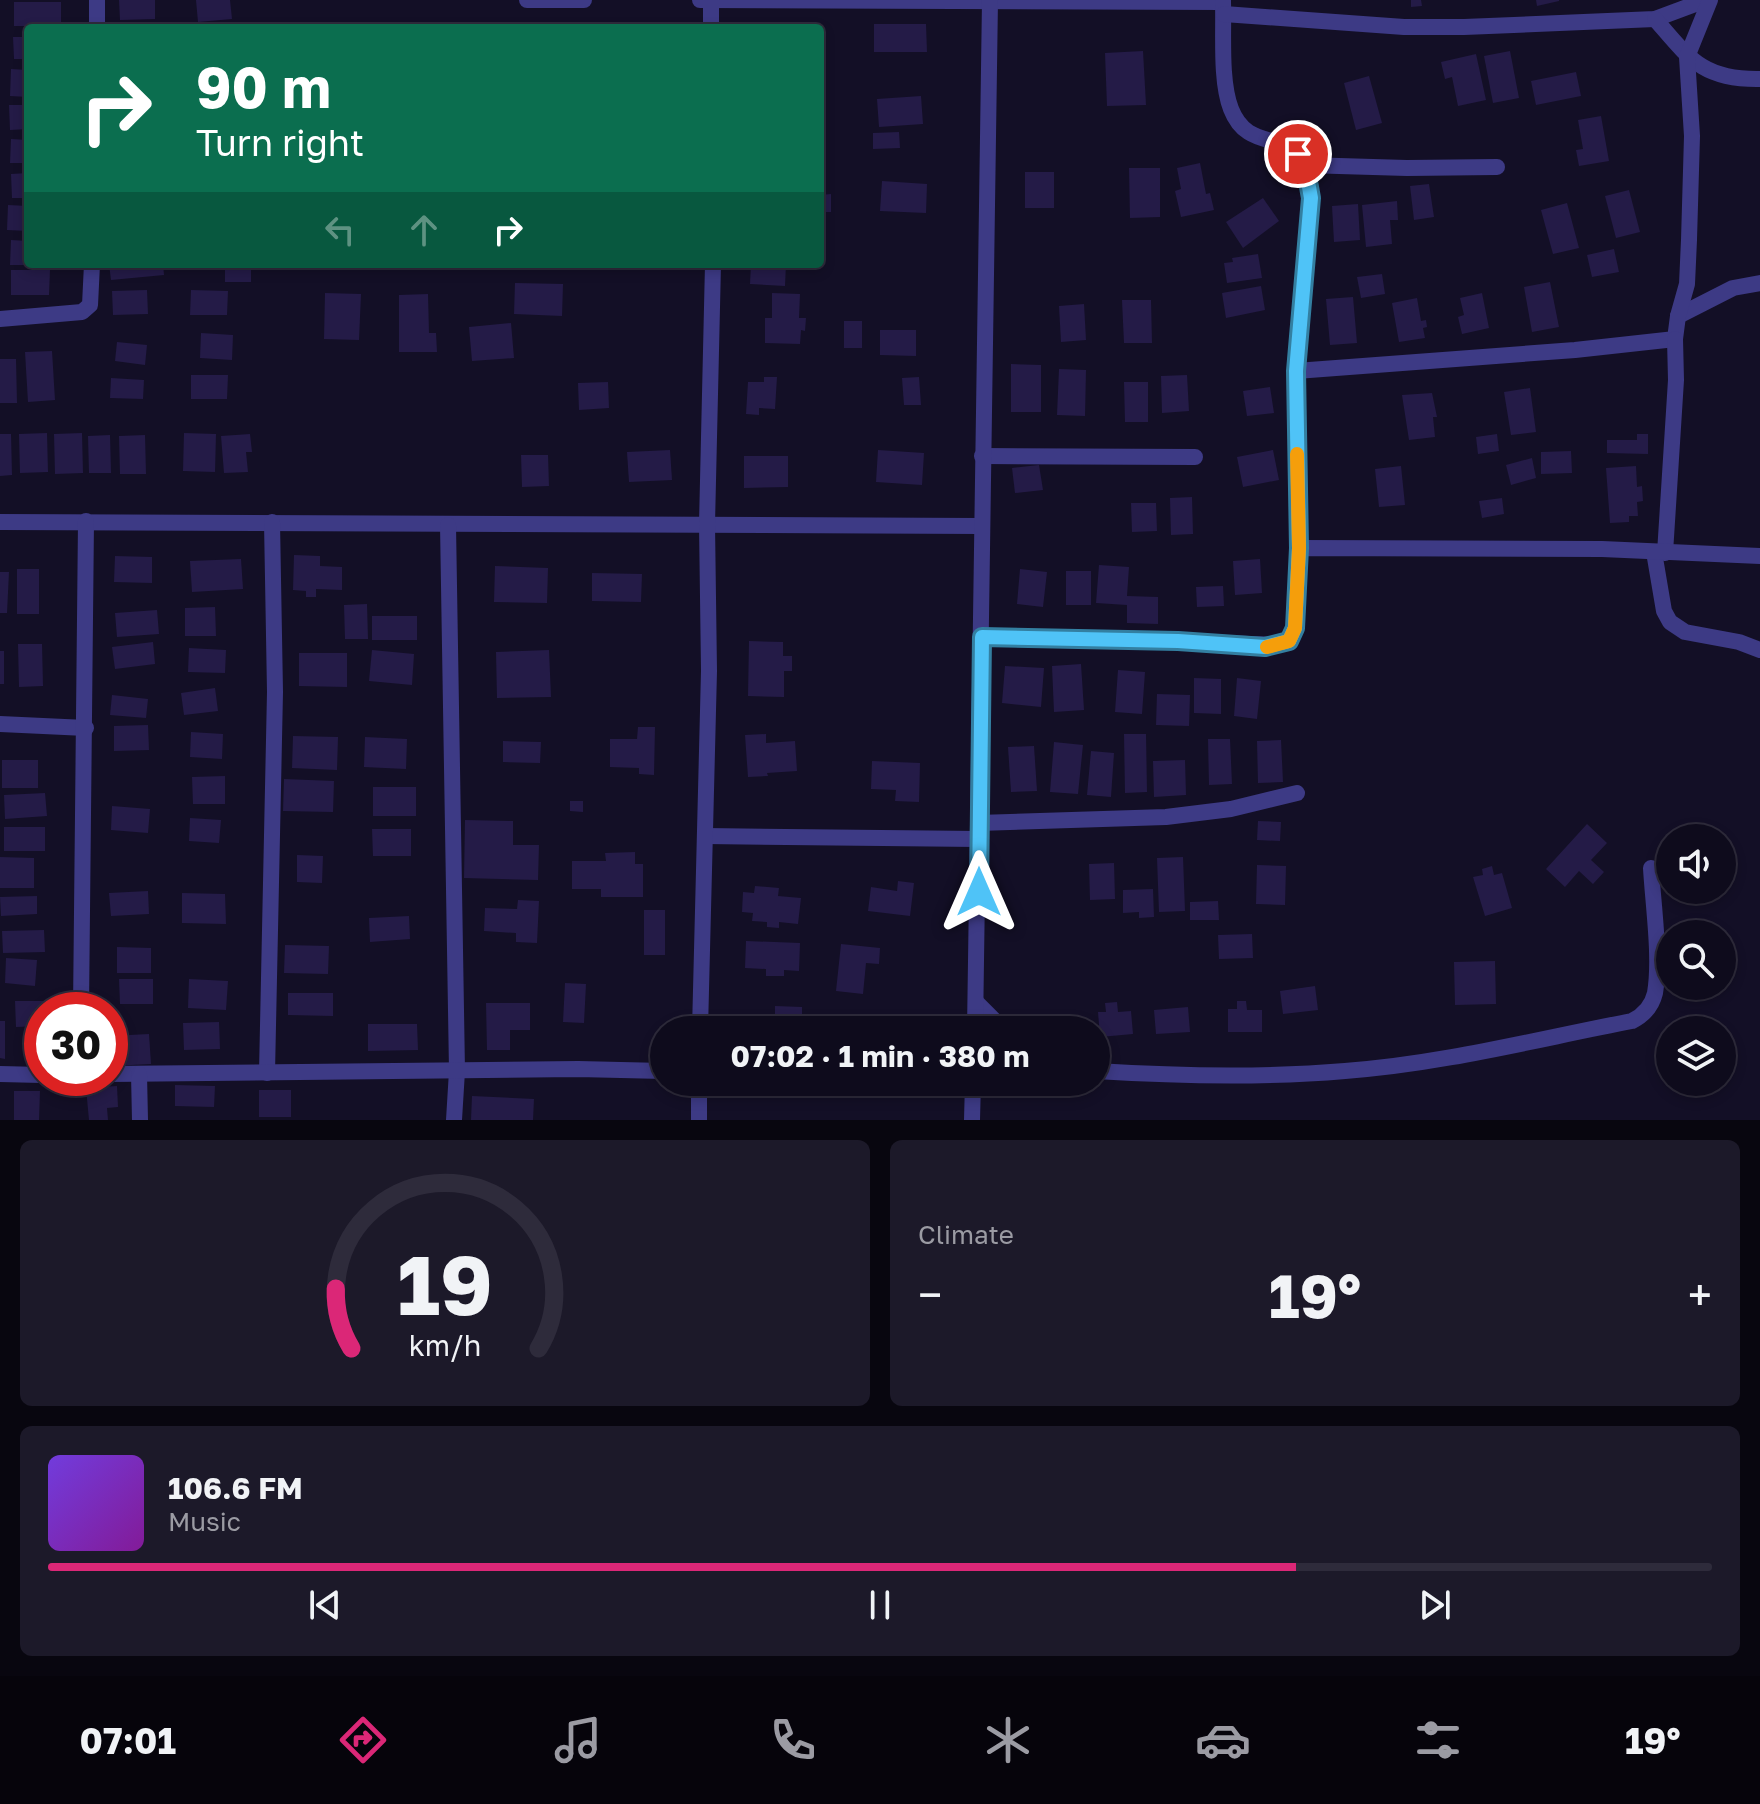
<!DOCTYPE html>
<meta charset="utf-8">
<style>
:root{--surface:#0e0b1c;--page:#1c1929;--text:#f1f3f6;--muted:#9b9ba3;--line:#2e2b3b;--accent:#db2777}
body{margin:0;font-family:"Golos Text",sans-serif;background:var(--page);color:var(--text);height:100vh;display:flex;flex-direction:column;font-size:30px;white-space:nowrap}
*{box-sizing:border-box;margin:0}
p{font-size:26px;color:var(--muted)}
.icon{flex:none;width:44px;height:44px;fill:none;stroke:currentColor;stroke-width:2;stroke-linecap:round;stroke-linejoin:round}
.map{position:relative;height:1120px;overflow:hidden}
.panel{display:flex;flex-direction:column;gap:20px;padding:20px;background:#08060f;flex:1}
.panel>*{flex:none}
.guide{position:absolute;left:24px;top:24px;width:800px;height:244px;border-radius:8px;box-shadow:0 4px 12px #0003,0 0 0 2px var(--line);background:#0b6e4f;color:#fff;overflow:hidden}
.buttons{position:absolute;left:1656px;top:824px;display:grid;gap:16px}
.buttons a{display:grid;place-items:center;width:80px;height:80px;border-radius:50%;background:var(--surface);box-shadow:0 4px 12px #0003,0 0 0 2px var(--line);font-size:40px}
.speed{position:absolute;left:24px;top:992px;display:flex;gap:16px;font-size:40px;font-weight:700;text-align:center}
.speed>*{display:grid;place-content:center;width:104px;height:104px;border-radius:50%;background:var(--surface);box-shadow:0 4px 12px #0003,0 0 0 2px var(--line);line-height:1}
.speed .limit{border:12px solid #d22;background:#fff;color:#111}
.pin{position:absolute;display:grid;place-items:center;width:68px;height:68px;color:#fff;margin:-34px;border:4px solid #fff;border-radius:50%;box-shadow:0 2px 8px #0007}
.me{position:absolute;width:88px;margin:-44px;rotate:0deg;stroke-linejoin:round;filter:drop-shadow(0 0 6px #0008)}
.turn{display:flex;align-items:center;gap:28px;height:168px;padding:0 40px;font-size:36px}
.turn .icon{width:104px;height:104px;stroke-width:2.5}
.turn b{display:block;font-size:56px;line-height:68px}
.lanes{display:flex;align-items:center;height:76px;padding:0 40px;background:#0003;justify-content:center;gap:40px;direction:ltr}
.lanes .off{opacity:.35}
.big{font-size:60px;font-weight:700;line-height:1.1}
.panel .card{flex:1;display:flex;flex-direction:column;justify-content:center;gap:12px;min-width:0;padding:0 28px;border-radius:12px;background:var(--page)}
.panel .dial{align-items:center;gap:0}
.dial svg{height:208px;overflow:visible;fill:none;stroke:var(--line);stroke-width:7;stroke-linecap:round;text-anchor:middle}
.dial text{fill:var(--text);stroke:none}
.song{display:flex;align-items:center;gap:24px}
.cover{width:96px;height:96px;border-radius:12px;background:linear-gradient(135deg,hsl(260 70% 55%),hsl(290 70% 35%))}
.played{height:8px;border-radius:4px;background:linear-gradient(90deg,var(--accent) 75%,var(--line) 75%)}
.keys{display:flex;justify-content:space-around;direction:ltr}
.heat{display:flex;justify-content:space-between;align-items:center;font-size:44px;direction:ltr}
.panel .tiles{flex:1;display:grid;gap:20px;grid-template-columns:1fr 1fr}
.card:last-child{grid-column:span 2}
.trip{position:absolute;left:650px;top:1016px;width:460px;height:80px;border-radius:40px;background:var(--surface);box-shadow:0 4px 12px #0003,0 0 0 2px var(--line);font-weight:700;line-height:80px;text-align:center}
.tabs{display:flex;height:128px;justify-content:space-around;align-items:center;background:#06040b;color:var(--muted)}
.tabs .icon{width:56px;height:56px}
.tabs .active{color:var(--accent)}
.tabs b{font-size:36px;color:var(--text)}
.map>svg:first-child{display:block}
.building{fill:#241b47}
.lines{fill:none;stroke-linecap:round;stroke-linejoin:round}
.minor{stroke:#3d3a85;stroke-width:16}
.route-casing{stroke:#337fa1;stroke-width:20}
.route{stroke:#4fc3f7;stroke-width:14}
.slow{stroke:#f59e0b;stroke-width:14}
</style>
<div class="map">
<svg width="1760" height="1120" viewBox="0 0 1760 1120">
<rect width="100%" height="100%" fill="#130f26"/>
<g class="building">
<path d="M119 0H155V19L120 20Z"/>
<path d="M196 0H230L232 19 198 22Z"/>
<path d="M1411 0H1421L1422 6 1411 7Z"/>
<path d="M1536 0H1559V1L1537 6Z"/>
<rect x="14" y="2" width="47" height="24"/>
<rect x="748" y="24" width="51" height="4"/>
<path d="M874 24H926L927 52H874Z"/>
<path d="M13 37H28V59H14Z"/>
<path d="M1143 51 1146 105 1107 106 1105 53Z"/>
<path d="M1510 51 1519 98 1493 103 1484 56Z"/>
<path d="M1476 54 1486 100 1458 106 1452 77 1445 79 1441 62Z"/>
<path d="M11 69 28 70V97L10 96Z"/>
<path d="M1576 72 1581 96 1536 105 1531 81Z"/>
<path d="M1369 76 1382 123 1356 130 1344 83Z"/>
<path d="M921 96 923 124 879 127 877 99Z"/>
<path d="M9 105H28V129L10 130Z"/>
<path d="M1601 116 1609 161 1579 166 1576 150 1583 149 1578 120Z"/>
<path d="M899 132 900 148 873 149V133Z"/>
<path d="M11 139 28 140V163H10Z"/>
<path d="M1200 163 1206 194 1210 193 1214 210 1181 217 1175 191 1181 189 1177 168Z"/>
<path d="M1129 168H1160V217L1130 218Z"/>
<rect x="1025" y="172" width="29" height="36"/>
<path d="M28 173V198H12L11 174Z"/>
<path d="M882 181 927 184 926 213 880 211Z"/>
<path d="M1429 184 1434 217 1414 220 1410 186Z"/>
<path d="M1629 190 1640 232 1616 238 1605 196Z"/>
<path d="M831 194V212H820V195Z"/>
<path d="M1263 198 1279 221 1243 248 1226 222Z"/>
<path d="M1397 201 1398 220H1390L1392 244 1366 247 1362 205Z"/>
<path d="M1567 203 1579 248 1553 254 1541 210Z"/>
<path d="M1358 204 1360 240 1334 242 1332 206Z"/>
<path d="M8 205 28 206V231L7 230Z"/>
<path d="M11 240 28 241V265H10Z"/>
<path d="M1614 249 1619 272 1592 277 1587 255Z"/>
<path d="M1258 254 1262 278 1227 283 1224 263 1233 262 1232 258Z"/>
<path d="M109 264H163L164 275 111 280Z"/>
<rect x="225" y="264" width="26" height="18"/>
<path d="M751 264H786L785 286 750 284Z"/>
<path d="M11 270H50L49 295H11Z"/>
<path d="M1382 274 1385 294 1361 298 1357 277Z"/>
<path d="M1550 282 1559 327 1532 332 1524 287Z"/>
<path d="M515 283 563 284 562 316 514 314Z"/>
<path d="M1261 286 1265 310 1226 318 1222 293Z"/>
<path d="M147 290 148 314 113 315 112 291Z"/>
<path d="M191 290 228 291 227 315H190Z"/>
<path d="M325 293 361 294 359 340 324 339Z"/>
<path d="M772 293 800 294 799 318H806L805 331 801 330 800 344 765 343V318H772Z"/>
<path d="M1482 293 1489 328 1462 334 1458 317 1464 315 1460 298Z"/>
<path d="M428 294 429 333H436L437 352H399V295Z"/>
<path d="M1353 297 1357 343 1330 345 1326 299Z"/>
<path d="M1417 298 1421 321 1426 320 1427 327 1423 328 1425 338 1399 342 1392 303Z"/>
<path d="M1122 300H1151L1152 343H1124Z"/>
<path d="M1084 304 1086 340 1061 342 1059 306Z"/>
<rect x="844" y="321" width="18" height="27"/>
<path d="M511 323 514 358 472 361 469 327Z"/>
<path d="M880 330H916V356L880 355Z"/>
<path d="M201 333 233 335 232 360 200 358Z"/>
<path d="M117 342 147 345 145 365 115 361Z"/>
<path d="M52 351 55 400 28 402 25 352Z"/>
<path d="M0 359H16L17 403H0Z"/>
<path d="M1011 364 1041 365V412H1011Z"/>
<path d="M1059 369 1086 370 1085 416 1057 415Z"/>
<path d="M191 375H228L227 399H191Z"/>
<path d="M1187 375 1189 411 1162 413 1161 376Z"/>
<path d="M764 377H777L775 409 759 408V415L746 414 748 382H764Z"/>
<path d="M919 377 921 405H904L902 378Z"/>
<path d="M111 378 144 380 143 399 110 398Z"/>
<path d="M608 382 609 408 579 410 578 383Z"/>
<path d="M1124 382H1148V422H1125Z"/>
<path d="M1270 387 1274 413 1247 416 1243 391Z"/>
<path d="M1530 388 1536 432 1511 435 1504 392Z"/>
<path d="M1432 393 1437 417H1433L1435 437 1409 440 1402 395Z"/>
<path d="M47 433 48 472 20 473 19 434Z"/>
<path d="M82 433 83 473 55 474 54 434Z"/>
<path d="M184 433 216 434 215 472 183 471Z"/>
<path d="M0 434H11L12 475 0 476Z"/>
<path d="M250 434 252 452H246L248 472 224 473 221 436Z"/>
<path d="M1497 434 1499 451 1478 454 1476 437Z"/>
<path d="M1637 434H1648V454L1607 453V440H1637Z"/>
<path d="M110 435 111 473H89L88 436Z"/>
<path d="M145 435 146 474H120L119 436Z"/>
<path d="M670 450 672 480 629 482 627 452Z"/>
<path d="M878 450 924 453 922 485 876 482Z"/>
<path d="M1273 450 1279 480 1243 487 1237 457Z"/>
<path d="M1571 451 1572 473 1541 474V452Z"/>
<path d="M521 455H548L549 486 522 487Z"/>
<path d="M744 456H788V487L744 488Z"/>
<path d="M1532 458 1536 478 1511 485 1506 465Z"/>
<path d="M1039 465 1043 490 1015 493 1012 468Z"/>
<path d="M1401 466 1405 505 1379 507 1375 469Z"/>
<path d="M1636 466 1637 487 1642 486 1643 501 1637 502 1638 516H1629V522L1610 523 1606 468Z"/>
<path d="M1192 497 1193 534 1171 535 1170 498Z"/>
<path d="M1502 498 1504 514 1482 518 1479 501Z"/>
<path d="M1131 503H1156L1157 531 1132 532Z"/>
<path d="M294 555 320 556V566L342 567V590L316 589V597H306V591L293 590Z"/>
<path d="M115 556 152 557V583L114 582Z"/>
<path d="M241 559 243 589 192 592 190 561Z"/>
<path d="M1260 559 1262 593 1235 595 1233 561Z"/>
<path d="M1099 565 1129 567 1127 596 1158 597V624L1127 623V605L1096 603Z"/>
<path d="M495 566 548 568 547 603 494 602Z"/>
<rect x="17" y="569" width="22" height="45"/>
<path d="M1020 569 1047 572 1043 607 1017 604Z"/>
<rect x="1066" y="571" width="25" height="34"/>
<path d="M0 572H9L7 613H0Z"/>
<path d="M592 573 642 574 641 602 592 601Z"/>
<path d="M1223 586 1224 606 1197 607 1196 587Z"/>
<path d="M367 604 368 639H345L344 605Z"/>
<path d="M215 607 216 636H185V608Z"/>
<path d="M157 610 159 634 117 637 115 613Z"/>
<rect x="372" y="616" width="45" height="24"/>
<path d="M749 641 783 642V656H792V671H784V697L748 696Z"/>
<path d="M153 642 155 664 115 669 112 647Z"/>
<path d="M18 644H42L43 686 19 687Z"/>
<path d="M189 648 226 650 225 673 188 672Z"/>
<path d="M372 650 414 654 412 685 369 681Z"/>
<path d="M549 650 551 697 497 698 496 652Z"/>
<rect x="0" y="651" width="4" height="33"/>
<path d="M299 653H347V687L299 686Z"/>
<path d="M1081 664 1084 710 1054 712 1052 666Z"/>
<path d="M1005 666 1044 668 1041 707 1002 703Z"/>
<path d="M1118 670 1145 672 1142 714 1115 712Z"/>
<path d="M1194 678 1221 679V714L1194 713Z"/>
<path d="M1237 678 1261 681 1257 719 1234 716Z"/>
<path d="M215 688 218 711 184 715 181 693Z"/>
<path d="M1157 694 1190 695 1189 726 1156 725Z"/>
<path d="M112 695 148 699 146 718 110 715Z"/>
<path d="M148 725 149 750 114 751V726Z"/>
<path d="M638 727H655L654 775 639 774V768L610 767V739H637Z"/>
<path d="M191 732 223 734 222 759 190 757Z"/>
<path d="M766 734V743L795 741 797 771 767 773 768 776 748 777 745 735Z"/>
<path d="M1124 734H1146L1147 792 1125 793Z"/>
<path d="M293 736 338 737 337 770 292 768Z"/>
<path d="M365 737 407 739 406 769 364 767Z"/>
<path d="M1208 739H1230L1232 784 1209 785Z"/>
<path d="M1281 740 1283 782 1258 783 1257 741Z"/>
<path d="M503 741 541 742 540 763 503 762Z"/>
<path d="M1054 742 1083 745 1078 794 1050 792Z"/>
<path d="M1034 746 1037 791 1011 792 1008 747Z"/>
<path d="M1091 751 1114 753 1111 797 1087 795Z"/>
<rect x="2" y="760" width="36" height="28"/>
<path d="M1185 760 1186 795 1154 797 1153 761Z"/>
<path d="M872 761 920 763 919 802 895 801 896 790 871 789Z"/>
<path d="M225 776V804H193L192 777Z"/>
<path d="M284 779 334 781 333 812 283 811Z"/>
<rect x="373" y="787" width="43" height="29"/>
<path d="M45 793 47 816 5 819 4 795Z"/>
<path d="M570 801H583V812L570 811Z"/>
<path d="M112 806 150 809 148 833 111 830Z"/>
<path d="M190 818 221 820 219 843 189 841Z"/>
<path d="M465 820 513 821V845H539L538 880 464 878Z"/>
<path d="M1258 821 1281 822 1280 841 1257 840Z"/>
<path d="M1587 824 1607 843 1591 860 1604 872 1593 884 1579 871 1565 887 1546 869Z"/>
<rect x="4" y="827" width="41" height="24"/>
<path d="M372 829H411V856H373Z"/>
<path d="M635 852V864H643V897H601V889H572V861H606L605 853Z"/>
<path d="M297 855 323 856 322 883 297 882Z"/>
<path d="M0 857 34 858V888H0Z"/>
<path d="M1183 857 1185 911 1159 912 1157 858Z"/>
<path d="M1114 863 1115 899 1090 900 1089 864Z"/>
<path d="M1257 865 1286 866 1285 905 1256 904Z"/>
<path d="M1492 866 1494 875 1502 873 1512 908 1485 916 1473 877 1483 875 1482 869Z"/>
<path d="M898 881 914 883 910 916 868 911 871 887 897 891Z"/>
<path d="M755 886 779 888 778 896 801 898 798 924 779 922V928L767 927V922L752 921 753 913 742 912 743 892 754 893Z"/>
<path d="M1153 889 1154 917 1139 918V912L1123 913V890Z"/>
<path d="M148 891 149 914 111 916 109 893Z"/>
<path d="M182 893 225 894 226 924 182 923Z"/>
<path d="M37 896V914L1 916 0 897Z"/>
<path d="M518 900 539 901 537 943 516 942V933L484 931 485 908 517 909Z"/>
<path d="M1218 901 1219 920H1190V902Z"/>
<rect x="644" y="910" width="21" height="45"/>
<path d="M409 916 410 939 370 942 369 918Z"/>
<path d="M44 930 45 952 3 953 2 931Z"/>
<path d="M1252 934 1253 958 1219 959 1218 935Z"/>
<path d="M746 941 800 943 799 971 784 970V976H766V969L745 968Z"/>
<path d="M841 944 880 948 879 964 866 963 863 994 836 991Z"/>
<path d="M285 945 329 946 328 974 284 973Z"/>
<path d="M117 947 151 948V973H117Z"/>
<path d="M6 958 37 960 35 986 5 983Z"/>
<path d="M1495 961 1496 1004 1455 1005 1454 962Z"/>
<path d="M119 979H153V1004H120Z"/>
<path d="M189 979 228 981 226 1010 188 1008Z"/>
<path d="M565 983 586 984 584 1023 563 1022Z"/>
<path d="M1315 986 1318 1010 1283 1014 1280 991Z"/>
<path d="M288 993H333V1016L288 1015Z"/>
<path d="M15 1001H45L42 1026 16 1027Z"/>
<path d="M1237 1001H1246L1247 1010H1262V1032H1228V1009H1237Z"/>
<path d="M1117 1002 1118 1012 1131 1011 1133 1034 1100 1037 1098 1012H1106L1105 1003Z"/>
<path d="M486 1003H530V1030H510V1050H487Z"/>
<path d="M775 1006 802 1007V1030H775Z"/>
<path d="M1188 1007 1190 1032 1156 1034 1154 1010Z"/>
<path d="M0 1021H5V1059L0 1058Z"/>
<path d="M219 1022 220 1049 184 1050 183 1023Z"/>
<path d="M888 1023 914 1024V1030H888Z"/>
<path d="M368 1024H417L418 1050 368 1051Z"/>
<path d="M149 1034 151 1064 112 1066 110 1036Z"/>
<path d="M175 1085 215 1086 214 1107 175 1106Z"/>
<path d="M117 1086 118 1107 107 1108 108 1120H89L86 1088Z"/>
<rect x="259" y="1090" width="32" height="27"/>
<path d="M14 1091H40L39 1120H14Z"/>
<path d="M472 1096 534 1099 533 1120H471Z"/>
</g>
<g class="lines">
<g class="minor">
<path d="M527 0H584"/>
<path d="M700 0 1223 2V0"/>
<path d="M711 0V28"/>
<path d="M1223 2C1224 33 1220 81 1231 109 1252 163 1306 115 1311 198L1296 371 1299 548"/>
<path d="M1224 14 1404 27H1464L1655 19 1706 0"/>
<path d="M1655 19C1689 58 1702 80 1760 79"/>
<path d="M97 28V0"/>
<path d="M1305 165 1407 168 1497 167"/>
<path d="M1678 316 1733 288 1760 283"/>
<path d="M0 319 82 312 90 305 92 264"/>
<path d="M1296 371 1575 350 1675 339 1678 316 1687 284 1689 240 1692 136 1687 57 1710 0"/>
<path d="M982 456 1195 457"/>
<path d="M0 522 981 526"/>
<path d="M448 525 457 1071 454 1120"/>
<path d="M1654 552 1664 611 1670 622 1685 632 1739 642 1760 650"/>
<path d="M1665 553 1676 380 1675 339"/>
<path d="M982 637H1056L1277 645 1289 641 1295 628 1299 548 1602 549 1760 556"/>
<path d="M0 724 86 728"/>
<path d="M978 823 1166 817 1231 809 1297 793"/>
<path d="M705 836 978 839"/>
<path d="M977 1003 1004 1030"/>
<path d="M81 1010 86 521"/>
<path d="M700 1030 709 671 707 524 713 264"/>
<path d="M975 1030 990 0"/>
<path d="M1096 1071C1178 1076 1263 1078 1345 1071 1442 1064 1538 1039 1632 1021 1644 1015 1652 1006 1655 993 1661 958 1653 904 1651 868"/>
<path d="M267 1073 275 692 272 522"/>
<path d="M0 1074 42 1075"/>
<path d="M110 1074 578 1069 664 1071"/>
<path d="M139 1074 140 1120"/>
<path d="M699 1082V1120"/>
<path d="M972 1120 973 1082"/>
</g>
</g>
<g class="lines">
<g class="route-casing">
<path id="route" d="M979 892 982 637 1178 641 1265 647 1289 641 1295 628 1299 548 1296 371 1311 198 1305 165 1298 154"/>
</g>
<use href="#route" class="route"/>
<path class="slow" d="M1267 647 1289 641 1295 628 1299 548 1297 454"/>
</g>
</svg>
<div class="buttons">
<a><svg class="icon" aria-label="sound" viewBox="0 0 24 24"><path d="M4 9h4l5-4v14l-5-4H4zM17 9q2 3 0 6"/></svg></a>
<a><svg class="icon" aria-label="search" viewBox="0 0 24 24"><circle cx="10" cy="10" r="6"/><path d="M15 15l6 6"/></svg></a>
<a><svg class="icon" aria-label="layers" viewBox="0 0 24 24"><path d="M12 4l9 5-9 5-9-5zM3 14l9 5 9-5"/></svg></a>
</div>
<div class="speed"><div class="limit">30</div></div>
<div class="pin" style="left:1298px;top:154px;background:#d93025"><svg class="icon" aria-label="arrive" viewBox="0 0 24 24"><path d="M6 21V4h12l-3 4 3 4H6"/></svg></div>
<svg class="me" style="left:979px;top:892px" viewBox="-20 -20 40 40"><path d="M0-17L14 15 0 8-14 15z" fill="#4fc3f7" stroke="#fff" stroke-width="4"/></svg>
<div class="trip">07:02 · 1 min · 380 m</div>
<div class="guide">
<div class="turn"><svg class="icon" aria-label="right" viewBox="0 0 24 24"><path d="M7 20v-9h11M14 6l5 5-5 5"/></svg><div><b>90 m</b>Turn right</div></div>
<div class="lanes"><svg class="icon off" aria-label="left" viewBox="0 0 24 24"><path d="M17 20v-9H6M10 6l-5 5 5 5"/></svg><svg class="icon off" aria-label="ahead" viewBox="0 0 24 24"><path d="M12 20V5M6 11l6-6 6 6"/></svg><svg class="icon" aria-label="right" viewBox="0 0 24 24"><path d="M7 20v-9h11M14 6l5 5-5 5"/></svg></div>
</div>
</div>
<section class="panel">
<div class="tiles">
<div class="card dial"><svg viewBox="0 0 100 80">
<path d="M14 69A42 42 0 1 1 86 69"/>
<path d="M14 69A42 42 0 0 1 8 46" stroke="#db2777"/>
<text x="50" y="56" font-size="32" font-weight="700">19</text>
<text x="50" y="72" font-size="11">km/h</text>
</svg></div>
<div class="card"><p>Climate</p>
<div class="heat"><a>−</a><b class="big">19°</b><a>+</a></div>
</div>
<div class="card">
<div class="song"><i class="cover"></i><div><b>106.6 FM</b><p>Music</p></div></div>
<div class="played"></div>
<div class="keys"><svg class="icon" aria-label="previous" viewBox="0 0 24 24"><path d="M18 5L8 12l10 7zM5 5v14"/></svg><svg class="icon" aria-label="pause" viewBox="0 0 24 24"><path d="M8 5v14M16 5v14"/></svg><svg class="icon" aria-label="next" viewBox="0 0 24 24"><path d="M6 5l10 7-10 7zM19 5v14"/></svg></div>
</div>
</div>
</section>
<nav class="tabs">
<b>07:01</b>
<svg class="icon active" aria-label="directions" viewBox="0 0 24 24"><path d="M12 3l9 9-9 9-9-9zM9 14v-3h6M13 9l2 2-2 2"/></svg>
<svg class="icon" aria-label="music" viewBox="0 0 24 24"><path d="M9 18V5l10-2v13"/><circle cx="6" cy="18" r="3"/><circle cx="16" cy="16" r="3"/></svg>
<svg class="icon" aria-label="phone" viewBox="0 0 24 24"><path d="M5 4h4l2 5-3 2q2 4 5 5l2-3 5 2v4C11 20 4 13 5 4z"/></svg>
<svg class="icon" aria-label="climate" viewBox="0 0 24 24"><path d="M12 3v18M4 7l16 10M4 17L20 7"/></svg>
<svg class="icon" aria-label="car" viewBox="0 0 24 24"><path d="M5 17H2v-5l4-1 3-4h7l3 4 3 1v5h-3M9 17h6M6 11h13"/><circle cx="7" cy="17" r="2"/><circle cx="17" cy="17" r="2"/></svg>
<svg class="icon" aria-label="filters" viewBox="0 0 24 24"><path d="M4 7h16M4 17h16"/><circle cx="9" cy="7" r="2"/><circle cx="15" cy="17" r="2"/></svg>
<b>19°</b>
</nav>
